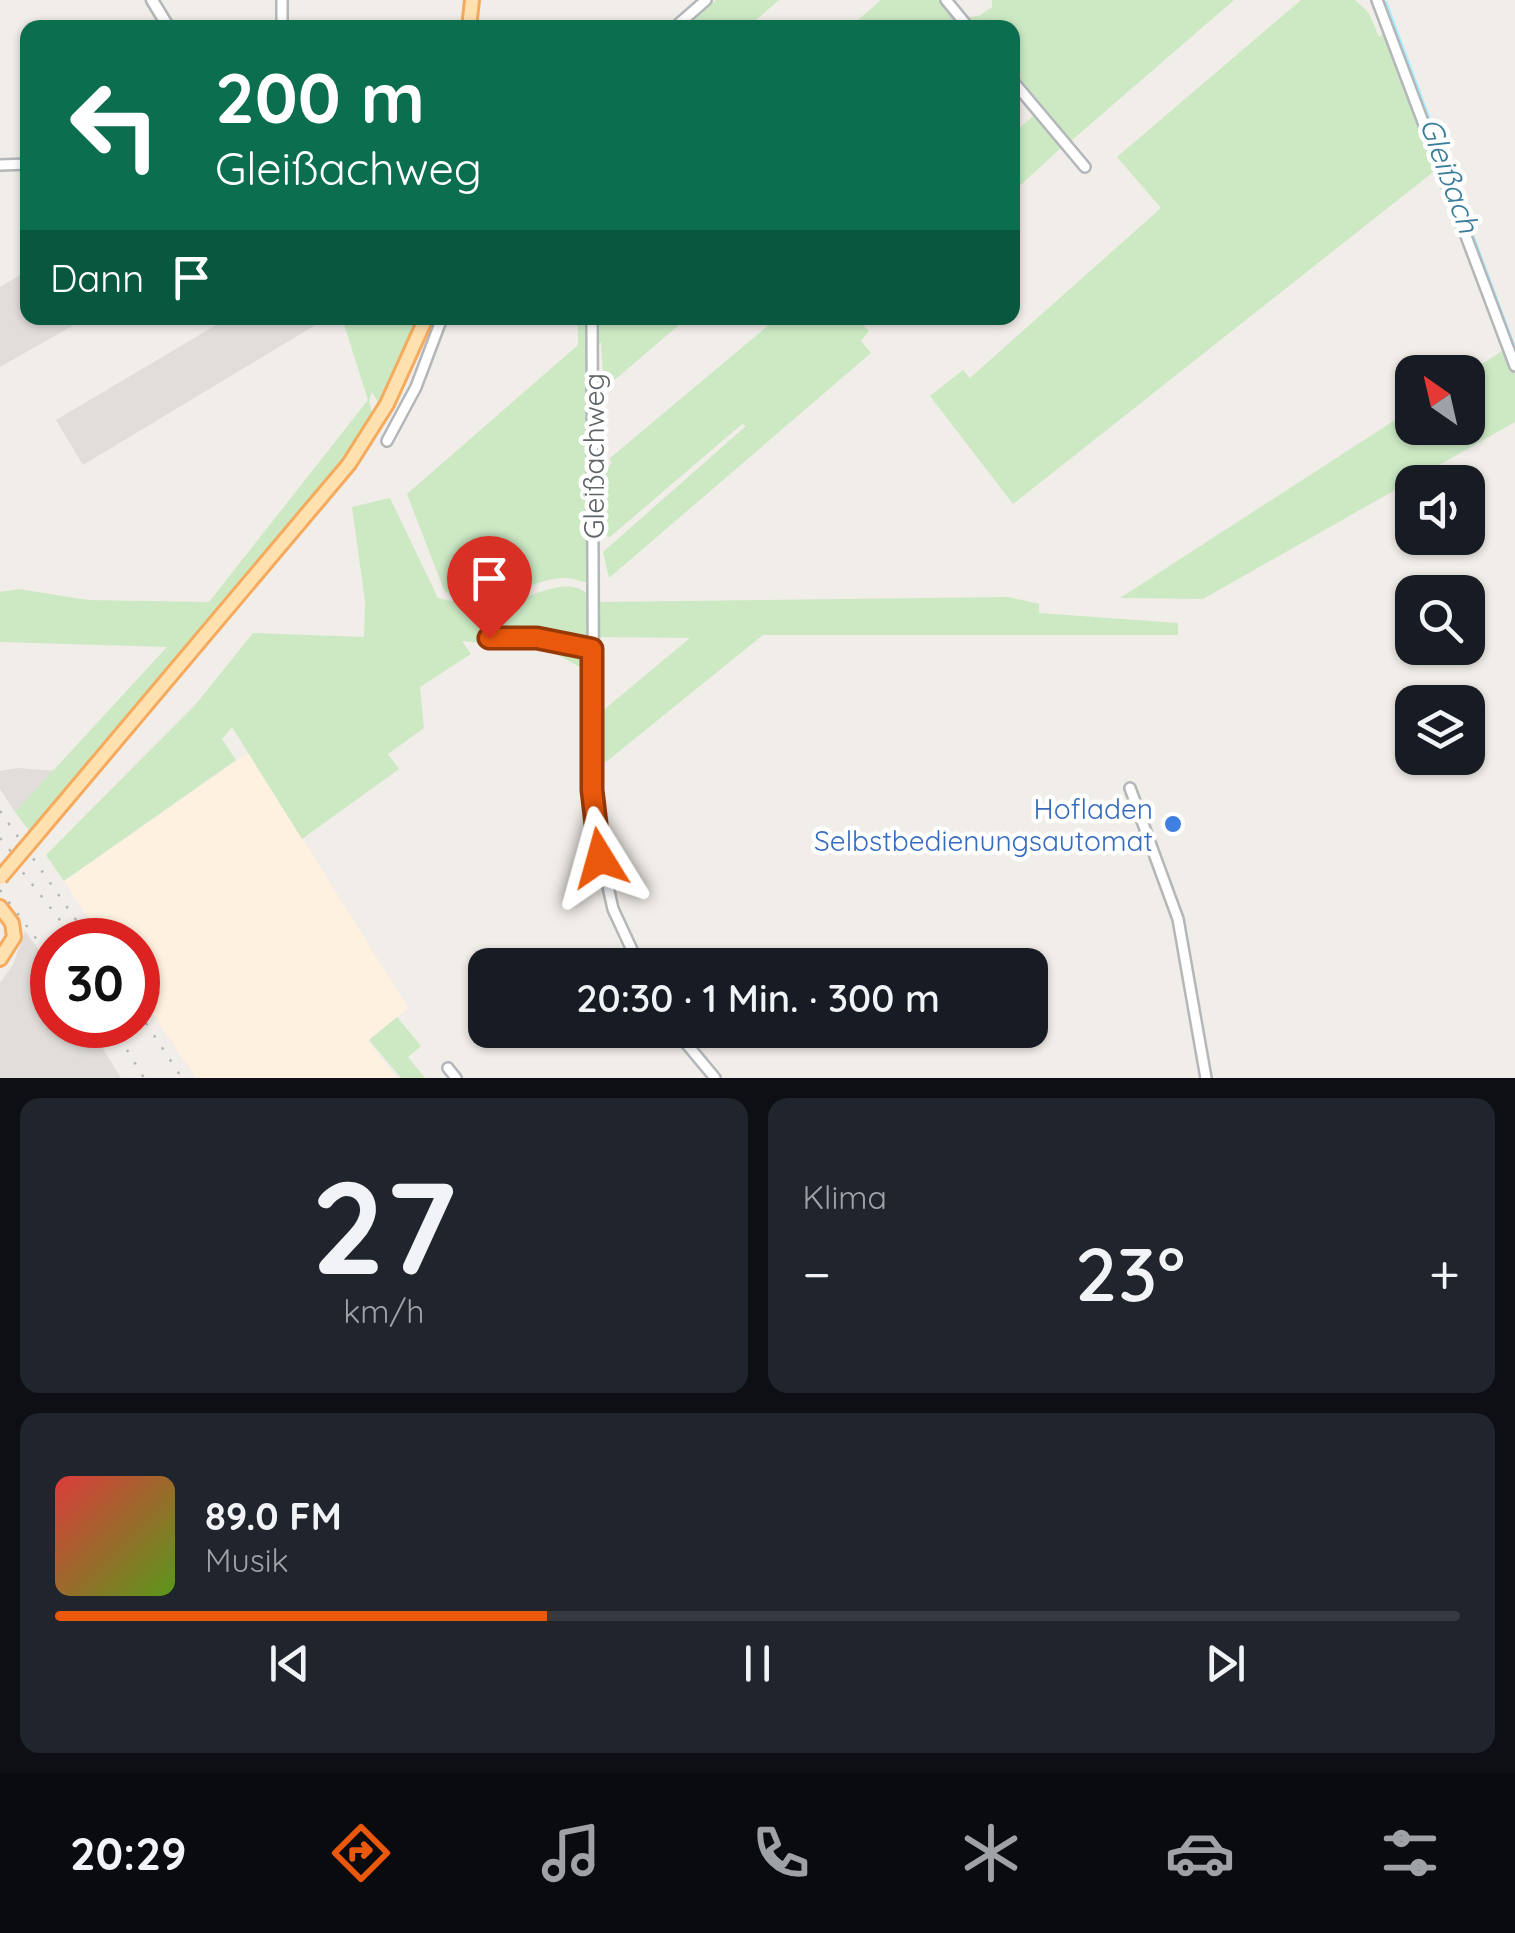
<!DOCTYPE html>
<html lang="de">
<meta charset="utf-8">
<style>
:root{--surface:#171b24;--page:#20242c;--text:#f1f3f6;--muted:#9ea1a6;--line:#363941;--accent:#ea580c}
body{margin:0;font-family:Quicksand,sans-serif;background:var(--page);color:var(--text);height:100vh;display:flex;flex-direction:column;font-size:38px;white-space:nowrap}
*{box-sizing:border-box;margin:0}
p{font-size:32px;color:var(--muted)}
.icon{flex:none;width:55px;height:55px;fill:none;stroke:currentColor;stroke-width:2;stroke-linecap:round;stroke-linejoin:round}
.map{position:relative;height:1078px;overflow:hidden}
.drawer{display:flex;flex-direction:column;gap:20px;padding:20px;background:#0d0f14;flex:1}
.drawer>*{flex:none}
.hud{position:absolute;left:20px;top:20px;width:1000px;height:305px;border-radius:20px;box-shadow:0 2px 8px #0004;background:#0b6e4f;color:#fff;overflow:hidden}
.needle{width:65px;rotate:326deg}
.buttons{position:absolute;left:1395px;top:355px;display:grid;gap:20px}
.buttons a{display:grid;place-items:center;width:90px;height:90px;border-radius:20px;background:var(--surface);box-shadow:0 2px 8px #0004;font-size:50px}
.speed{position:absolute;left:30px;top:918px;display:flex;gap:20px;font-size:50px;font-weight:700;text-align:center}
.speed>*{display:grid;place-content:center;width:130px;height:130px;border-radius:50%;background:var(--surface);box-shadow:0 2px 8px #0004;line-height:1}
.speed .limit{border:15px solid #d22;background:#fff;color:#111}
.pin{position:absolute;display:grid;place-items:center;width:85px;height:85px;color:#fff;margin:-102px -42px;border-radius:50% 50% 50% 0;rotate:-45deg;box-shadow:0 0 10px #0007}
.pin .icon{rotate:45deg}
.me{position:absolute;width:110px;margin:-55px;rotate:352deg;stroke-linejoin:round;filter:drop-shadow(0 0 8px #0008)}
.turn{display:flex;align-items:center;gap:35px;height:210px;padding:0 30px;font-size:45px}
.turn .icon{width:130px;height:130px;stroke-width:2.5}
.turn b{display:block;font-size:70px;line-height:85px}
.then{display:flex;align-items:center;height:95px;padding:0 30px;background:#0003;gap:20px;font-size:38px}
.big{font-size:75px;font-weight:600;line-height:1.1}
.drawer .widget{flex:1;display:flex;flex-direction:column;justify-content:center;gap:15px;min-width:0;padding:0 35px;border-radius:20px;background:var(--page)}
.drawer .dial{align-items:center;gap:0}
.dial b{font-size:130px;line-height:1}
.song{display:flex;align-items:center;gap:30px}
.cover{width:120px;height:120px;border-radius:15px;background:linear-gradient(135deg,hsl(0 70% 55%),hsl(90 70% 35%))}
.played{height:10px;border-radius:5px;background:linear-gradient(90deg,var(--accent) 35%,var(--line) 35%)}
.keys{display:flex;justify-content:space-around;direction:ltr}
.heat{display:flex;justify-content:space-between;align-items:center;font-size:55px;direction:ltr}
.drawer .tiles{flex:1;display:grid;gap:20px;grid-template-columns:1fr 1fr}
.widget:last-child{grid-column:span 2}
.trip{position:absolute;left:468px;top:948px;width:580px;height:100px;border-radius:20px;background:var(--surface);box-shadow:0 2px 8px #0004;font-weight:600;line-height:100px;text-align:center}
.tabs{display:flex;height:160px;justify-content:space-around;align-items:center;background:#090b0e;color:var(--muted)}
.tabs .icon{width:70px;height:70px}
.tabs .active{color:var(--accent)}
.tabs b{font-size:45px;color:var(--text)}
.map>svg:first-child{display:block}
.commercial{fill:#fff1df}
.industrial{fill:#e0ddda}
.green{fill:#cce9c4}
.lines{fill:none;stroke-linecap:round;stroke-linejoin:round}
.stream{stroke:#aaecff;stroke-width:2.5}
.minor-casing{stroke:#b3b7ba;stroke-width:14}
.tertiary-casing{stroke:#b3b7ba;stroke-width:15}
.primary-casing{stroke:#f5aa5d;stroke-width:18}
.minor{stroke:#fff;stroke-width:9}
.tertiary{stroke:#fff;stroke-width:10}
.primary{stroke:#ffe1af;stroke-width:12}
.rail{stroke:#b4b5b6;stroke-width:2.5;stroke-dasharray:2.5 12;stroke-linecap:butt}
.primary-bridge-casing{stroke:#f5aa5d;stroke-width:18;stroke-linecap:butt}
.primary-bridge{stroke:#ffe1af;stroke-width:12}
.route-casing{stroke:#983908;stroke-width:25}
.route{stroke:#ea580c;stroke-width:18}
.shop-dot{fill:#3f7fe0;stroke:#fff;stroke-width:4}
.labels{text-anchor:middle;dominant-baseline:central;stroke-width:9;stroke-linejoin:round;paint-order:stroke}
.street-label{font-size:28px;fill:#5f6568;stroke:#fff}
.shop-label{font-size:28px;fill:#366cbe;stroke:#fff;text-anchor:end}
.water-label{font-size:30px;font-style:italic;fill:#3a7d9a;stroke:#fff}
</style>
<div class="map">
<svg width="1515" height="1078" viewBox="0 0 1515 1078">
<rect width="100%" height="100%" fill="#f1ede8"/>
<path class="commercial" d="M249 752 408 1008 368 1041 397 1078H196L138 991V940H103L64 881Z"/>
<g class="industrial">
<path d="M27 271 28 318H86L0 367V287Z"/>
<path d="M228 318H327L83 465 56 420Z"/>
<path d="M17 768 57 771 15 812 0 789V771Z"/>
<path d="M25 931 52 968V1025H88L121 1078H0V983L13 965Z"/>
</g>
<g class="green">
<path d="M716 0H779L748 27H683Z"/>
<path d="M881 0H942L965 28H849Z"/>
<path d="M992 0H1234L1071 141 1013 75 1012 28 971 27 963 18 979 16 992 7Z"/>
<path d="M1301 0H1355L1369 13 1379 37 1386 32 1437 169 1013 504 930 396 963 370 970 378 1161 208 1117 157Z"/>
<path d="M1037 113 1063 146 1013 192V133Z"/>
<path d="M342 318H421L379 404 372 392 369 400 372 413 345 461 30 832 15 812 167 647 0 642V592L19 589 88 600 209 602 368 400Z"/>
<path d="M578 318H588L589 582C581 583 575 578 567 578 528 576 485 620 444 590L407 494 578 345Z"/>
<path d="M594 318H687L604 389 601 342 594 347Z"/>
<path d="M777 318H856L869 331 861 341 871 353 609 578 603 552 746 426 742 424 610 537 603 535 604 470 612 463 609 459Z"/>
<path d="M1505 349 1515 375V422L1203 599 1120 598 1412 409V428H1468V373Z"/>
<path d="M390 498 438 598C459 603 481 607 502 604 529 600 562 575 587 593L589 638 579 642 578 648 589 651V672L547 649 462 641 471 654 420 687 424 728 388 754 399 769 302 839 232 727 222 739 236 760 64 881 46 855 196 704 253 633 364 637 365 601 352 507Z"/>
<path d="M1008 597 1039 604V613L1178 623V635H763L596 770 594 718 690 638 598 637 599 602Z"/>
<path d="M397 1017 421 1046 408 1057 425 1078H401L369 1040Z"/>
</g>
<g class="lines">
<path class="stream" d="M1386 2 1515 348"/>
<g class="minor-casing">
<g id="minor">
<path d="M282 0V28"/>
<path d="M946 0 969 28"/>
<path d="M1377 0 1515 366"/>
<path d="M674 28 706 0"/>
<path d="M1012 80 1085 167"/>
<path d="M0 165 28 164"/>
<path d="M592 318 594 824 613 909 639 965"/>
<path d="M387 441 416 387 442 318"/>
<path d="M483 639H537L592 649"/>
<path d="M1130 788 1178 919 1206 1078"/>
<path d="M675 1030 715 1078"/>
<path d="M448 1068 456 1078"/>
</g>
</g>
<g class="tertiary-casing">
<path id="tertiary" d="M152 0 169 28"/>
</g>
<g class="primary-casing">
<g id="primary">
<path d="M469 28 472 0"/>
<path d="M39 832 349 464 387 404 426 318"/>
<path d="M0 907 12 923 14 937 0 959"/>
</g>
</g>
<use href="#minor" class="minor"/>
<use href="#tertiary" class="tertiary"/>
<use href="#primary" class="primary"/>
<g class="rail">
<path d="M0 811 90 940"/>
<path d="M0 838 25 869"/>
<path d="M14 861 63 924"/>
<path d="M0 890 52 960"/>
<path d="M138 1011 182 1078"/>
<path d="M112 1025 144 1078"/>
</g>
<g class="primary-bridge-casing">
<path id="primary-bridge" d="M0 878 39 832"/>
</g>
<use href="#primary-bridge" class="primary-bridge"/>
</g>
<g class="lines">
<g class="route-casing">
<path id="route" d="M489 638H537L592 649V790L600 858"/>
</g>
<use href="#route" class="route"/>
</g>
<circle class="shop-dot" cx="1173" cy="824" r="10"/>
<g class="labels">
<g class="street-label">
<text transform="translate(593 456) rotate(-90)">Gleißachweg</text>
</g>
<g class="shop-label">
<text x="1153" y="808">Hofladen<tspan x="1153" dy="32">Selbstbedienungsautomat</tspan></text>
</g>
<g class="water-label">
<text transform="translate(1450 175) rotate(70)">Gleißach</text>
</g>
</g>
</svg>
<div class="buttons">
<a><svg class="needle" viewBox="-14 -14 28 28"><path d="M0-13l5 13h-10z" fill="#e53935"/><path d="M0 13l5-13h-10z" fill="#9ea1a6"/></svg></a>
<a><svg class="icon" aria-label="sound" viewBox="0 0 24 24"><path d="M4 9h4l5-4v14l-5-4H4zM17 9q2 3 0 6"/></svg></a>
<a><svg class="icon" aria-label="search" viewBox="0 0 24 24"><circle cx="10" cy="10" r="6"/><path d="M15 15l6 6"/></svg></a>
<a><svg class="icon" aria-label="layers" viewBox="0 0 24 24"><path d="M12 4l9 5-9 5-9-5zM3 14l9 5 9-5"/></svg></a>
</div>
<div class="speed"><div class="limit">30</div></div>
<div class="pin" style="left:489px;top:638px;background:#d93025"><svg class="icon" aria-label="arrive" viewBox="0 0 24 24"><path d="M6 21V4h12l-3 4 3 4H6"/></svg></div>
<svg class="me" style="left:600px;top:858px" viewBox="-20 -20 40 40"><path d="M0-17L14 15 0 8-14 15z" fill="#ea580c" stroke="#fff" stroke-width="4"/></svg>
<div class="trip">20:30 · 1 Min. · 300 m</div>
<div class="hud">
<div class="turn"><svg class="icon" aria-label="left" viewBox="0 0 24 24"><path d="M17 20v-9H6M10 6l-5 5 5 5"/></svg><div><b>200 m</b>Gleißachweg</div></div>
<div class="then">Dann<svg class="icon" aria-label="arrive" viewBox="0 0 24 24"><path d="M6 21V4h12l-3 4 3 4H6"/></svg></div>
</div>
</div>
<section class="drawer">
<div class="tiles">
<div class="widget dial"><b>27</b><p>km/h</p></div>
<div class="widget"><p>Klima</p>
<div class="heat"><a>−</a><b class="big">23°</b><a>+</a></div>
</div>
<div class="widget">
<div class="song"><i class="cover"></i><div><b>89.0 FM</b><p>Musik</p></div></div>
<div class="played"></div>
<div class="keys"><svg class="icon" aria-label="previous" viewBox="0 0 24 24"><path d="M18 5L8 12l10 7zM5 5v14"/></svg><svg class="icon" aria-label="pause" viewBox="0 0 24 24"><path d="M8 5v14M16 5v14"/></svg><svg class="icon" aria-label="next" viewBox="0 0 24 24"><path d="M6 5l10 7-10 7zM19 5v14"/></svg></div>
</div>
</div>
</section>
<nav class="tabs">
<b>20:29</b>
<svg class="icon active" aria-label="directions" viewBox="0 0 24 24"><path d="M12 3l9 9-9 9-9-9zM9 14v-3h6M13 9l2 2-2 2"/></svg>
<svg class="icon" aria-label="music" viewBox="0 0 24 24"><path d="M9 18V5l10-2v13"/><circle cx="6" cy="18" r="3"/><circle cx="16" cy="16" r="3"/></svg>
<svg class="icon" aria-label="phone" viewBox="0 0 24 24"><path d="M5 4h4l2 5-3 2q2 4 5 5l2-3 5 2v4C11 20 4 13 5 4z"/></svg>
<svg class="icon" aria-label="climate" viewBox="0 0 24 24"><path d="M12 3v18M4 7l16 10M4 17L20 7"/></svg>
<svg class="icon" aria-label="car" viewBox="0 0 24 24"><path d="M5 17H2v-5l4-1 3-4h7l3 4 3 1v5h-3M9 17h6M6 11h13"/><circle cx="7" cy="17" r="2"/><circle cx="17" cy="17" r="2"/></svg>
<svg class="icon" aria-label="filters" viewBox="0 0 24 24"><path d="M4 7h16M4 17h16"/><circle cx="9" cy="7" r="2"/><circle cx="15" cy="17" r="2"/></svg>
</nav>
